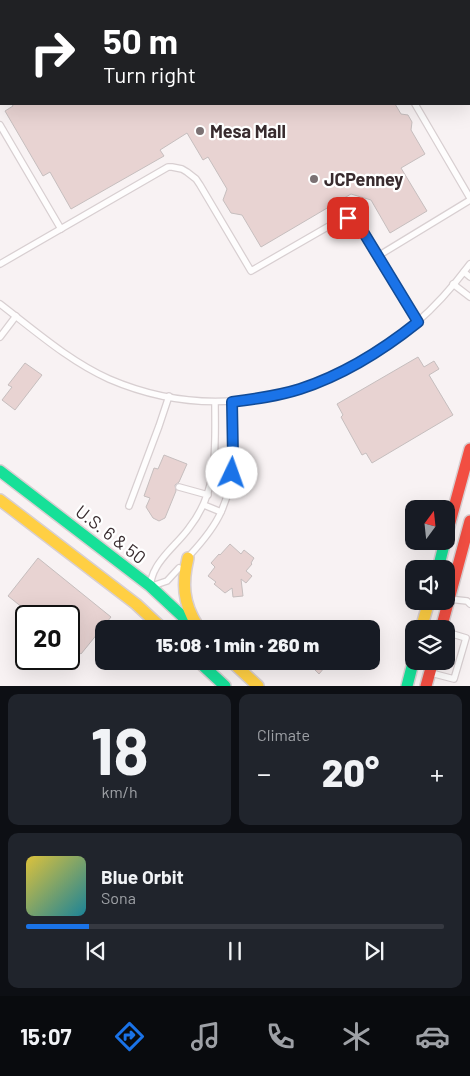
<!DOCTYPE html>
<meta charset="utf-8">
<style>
:root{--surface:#171b24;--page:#20242c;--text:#f1f3f6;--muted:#9ea1a6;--line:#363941;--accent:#1a73e8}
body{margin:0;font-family:Barlow,sans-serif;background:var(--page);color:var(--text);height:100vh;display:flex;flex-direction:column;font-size:19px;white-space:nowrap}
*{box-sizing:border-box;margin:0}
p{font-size:16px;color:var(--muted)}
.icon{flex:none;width:28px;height:28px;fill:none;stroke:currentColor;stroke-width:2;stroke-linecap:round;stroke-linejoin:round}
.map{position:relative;height:686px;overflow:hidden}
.drawer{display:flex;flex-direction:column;gap:8px;padding:8px;background:#0d0f14;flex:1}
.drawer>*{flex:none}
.guide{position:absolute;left:0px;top:0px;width:470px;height:105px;box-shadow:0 5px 20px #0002;background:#202124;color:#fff;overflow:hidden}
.needle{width:32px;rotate:15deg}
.tools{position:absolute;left:405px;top:500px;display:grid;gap:10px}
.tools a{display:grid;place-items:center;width:50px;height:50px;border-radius:10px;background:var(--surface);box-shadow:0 5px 20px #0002;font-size:25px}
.speed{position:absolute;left:15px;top:605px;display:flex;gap:10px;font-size:25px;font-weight:700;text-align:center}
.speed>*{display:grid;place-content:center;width:65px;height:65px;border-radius:50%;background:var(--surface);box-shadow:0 5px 20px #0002;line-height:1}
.speed .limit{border:2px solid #111;border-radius:8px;background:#fff;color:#111}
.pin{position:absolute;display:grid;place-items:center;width:42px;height:42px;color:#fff;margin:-21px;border-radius:10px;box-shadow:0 2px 8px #0006}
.me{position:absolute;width:55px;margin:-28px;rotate:3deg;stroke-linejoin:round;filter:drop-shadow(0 0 4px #0008)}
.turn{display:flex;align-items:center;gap:18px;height:105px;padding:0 20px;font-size:22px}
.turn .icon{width:65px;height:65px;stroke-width:2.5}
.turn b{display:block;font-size:35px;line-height:42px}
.big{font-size:38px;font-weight:800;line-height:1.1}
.drawer .tile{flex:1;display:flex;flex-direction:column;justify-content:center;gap:8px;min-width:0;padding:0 18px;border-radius:10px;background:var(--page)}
.drawer .dial{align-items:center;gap:0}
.dial b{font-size:65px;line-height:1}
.song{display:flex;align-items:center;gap:15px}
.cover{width:60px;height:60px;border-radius:8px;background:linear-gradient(135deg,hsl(50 70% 55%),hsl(190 70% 35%))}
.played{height:5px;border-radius:2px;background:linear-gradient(90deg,var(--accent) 15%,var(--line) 15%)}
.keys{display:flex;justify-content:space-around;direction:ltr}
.heat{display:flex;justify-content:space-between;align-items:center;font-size:28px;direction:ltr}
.drawer .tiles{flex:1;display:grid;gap:8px;grid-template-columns:1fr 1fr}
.tile:last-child{grid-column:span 2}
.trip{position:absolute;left:95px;top:620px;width:285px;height:50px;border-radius:10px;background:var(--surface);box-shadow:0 5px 20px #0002;font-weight:800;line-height:50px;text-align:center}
.tabs{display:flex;height:80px;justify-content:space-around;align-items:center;background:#090b0e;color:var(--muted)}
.tabs .icon{width:35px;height:35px}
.tabs .selected{color:var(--accent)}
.tabs b{font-size:22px;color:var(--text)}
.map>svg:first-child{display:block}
.building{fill:#e8d3d2;stroke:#c6bebe}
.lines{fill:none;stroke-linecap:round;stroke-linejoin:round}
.lane-casing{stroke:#d8cfd1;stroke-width:8}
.fast-casing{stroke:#d8cfd1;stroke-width:14}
.slow-casing{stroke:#d8cfd1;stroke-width:14}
.jam-casing{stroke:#d8cfd1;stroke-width:14}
.lane{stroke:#fefdfd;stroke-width:5.5}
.fast{stroke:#16e098;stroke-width:11}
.slow{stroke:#ffcf43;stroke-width:11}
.jam{stroke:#f24e42;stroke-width:11}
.route-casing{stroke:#114b97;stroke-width:12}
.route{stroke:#1a73e8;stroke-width:9}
.poi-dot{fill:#7b7173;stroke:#fff;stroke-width:2}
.labels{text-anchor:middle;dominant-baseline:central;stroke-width:4.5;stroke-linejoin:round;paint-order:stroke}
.poi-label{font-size:18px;font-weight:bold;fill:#382b2e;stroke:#fff;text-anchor:start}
.street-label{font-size:18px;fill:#382b2e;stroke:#fff}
</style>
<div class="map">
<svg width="470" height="686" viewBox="0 0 470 686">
<rect width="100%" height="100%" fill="#f8f2f3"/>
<g class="building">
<path d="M12 104H395L401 114 408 115 412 122 411 130 425 154 401 168 427 211 390 233 371 200 351 194 261 247 242 215 231 213 223 200 227 189 208 157 203 160 187 133 160 150 164 156 71 209 50 172 43 176 5 111 13 106Z"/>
<path d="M418 357 424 367 434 361 439 369 429 375 453 415 372 463 366 453 362 455 341 417 343 415 337 404Z"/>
<path d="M25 363 42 375 15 410 2 400 12 387 8 385Z"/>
<path d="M164 455 187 464 179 482 175 485 176 491 165 518 159 521 153 518 146 507 150 498 144 496 154 468 158 469Z"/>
<path d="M230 544 241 554 244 550 254 558 251 563 252 564 246 571 252 576 246 583 241 579 243 596 233 597 232 588 225 593 214 584 216 582 208 576 215 567 211 563 219 554 220 555Z"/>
<path d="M38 558 111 617 81 654 69 645V616H33L8 596Z"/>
<path d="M306 661H330L319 674Z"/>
</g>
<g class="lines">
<g class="lane-casing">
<g id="lane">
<path d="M14 0V1"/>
<path d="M316 0 317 1"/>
<path d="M0 47 1 46"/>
<path d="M415 104 470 198"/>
<path d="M0 125 61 229"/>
<path d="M378 256 470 200"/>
<path d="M0 264 168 167H172L182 169 187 172 196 179 200 185 251 271 343 218 348 217 356 221 417 322"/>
<path d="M464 272 470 277"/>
<path d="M453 284 470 297"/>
<path d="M0 304C34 330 69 361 109 379 195 416 283 406 363 359 382 349 400 337 416 323 435 307 455 284 470 264"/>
<path d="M0 337 16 316"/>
<path d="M179 487 208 495"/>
<path d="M204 505 221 512"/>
<path d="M129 506 159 426 169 396"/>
<path d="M190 555C202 542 214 528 221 512 237 477 234 439 232 402"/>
<path d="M151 581C152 577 153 573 155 570 161 556 180 541 189 528 219 490 215 448 215 402"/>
<path d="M155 585 167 581 179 568"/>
<path d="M449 599 467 601 470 604"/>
<path d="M431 673 454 679 466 638 446 632"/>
</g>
</g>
<g class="fast-casing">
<g id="fast">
<path d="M0 471 150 586 196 629"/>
<path d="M438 569 445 541"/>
<path d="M198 661 225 686"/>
<path d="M407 686 414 659"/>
</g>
</g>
<g class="slow-casing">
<g id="slow">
<path d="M0 500 136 604 163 629"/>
<path d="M188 558C182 583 183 603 197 625"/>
<path d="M421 629 429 601"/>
<path d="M231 661 258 686"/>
</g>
</g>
<g class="jam-casing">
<g id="jam">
<path d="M446 537 470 449"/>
<path d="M441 629 470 521"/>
<path d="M426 686 433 661"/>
</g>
</g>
<use href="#lane" class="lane"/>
<use href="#fast" class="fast"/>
<use href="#slow" class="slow"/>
<use href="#jam" class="jam"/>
</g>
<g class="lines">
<g class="route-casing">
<path id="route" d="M232 473 233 457 232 402C255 399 278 396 300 389 343 375 383 350 418 322L359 225 356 221 348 218"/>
</g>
<use href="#route" class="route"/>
</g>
<g class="poi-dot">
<circle cx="200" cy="131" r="5"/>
<circle cx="314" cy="179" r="5"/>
</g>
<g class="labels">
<g class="poi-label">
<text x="210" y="131">Mesa Mall</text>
<text x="324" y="179">JCPenney</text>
</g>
<g class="street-label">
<text transform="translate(111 534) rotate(38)">U.S. 6 &amp; 50</text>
</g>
</g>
</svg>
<div class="tools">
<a><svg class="needle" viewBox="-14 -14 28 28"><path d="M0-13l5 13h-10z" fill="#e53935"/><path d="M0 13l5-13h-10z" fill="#9ea1a6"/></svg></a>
<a><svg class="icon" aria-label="sound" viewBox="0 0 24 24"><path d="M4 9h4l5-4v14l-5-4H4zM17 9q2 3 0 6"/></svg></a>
<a><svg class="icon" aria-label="layers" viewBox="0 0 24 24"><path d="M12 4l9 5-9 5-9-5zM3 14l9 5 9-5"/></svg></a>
</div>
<div class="speed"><div class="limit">20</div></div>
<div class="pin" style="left:348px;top:218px;background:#d93025"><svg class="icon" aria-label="arrive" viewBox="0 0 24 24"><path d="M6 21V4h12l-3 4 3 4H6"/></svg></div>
<svg class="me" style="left:232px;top:473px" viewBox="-20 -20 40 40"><circle r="19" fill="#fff"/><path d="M0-13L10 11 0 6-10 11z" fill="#1a73e8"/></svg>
<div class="trip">15:08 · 1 min · 260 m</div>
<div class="guide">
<div class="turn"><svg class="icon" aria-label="right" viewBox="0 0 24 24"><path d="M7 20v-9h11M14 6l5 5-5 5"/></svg><div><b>50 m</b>Turn right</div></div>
</div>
</div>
<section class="drawer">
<div class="tiles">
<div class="tile dial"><b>18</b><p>km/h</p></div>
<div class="tile"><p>Climate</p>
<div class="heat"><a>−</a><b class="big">20°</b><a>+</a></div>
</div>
<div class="tile">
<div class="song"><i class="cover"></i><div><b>Blue Orbit</b><p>Sona</p></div></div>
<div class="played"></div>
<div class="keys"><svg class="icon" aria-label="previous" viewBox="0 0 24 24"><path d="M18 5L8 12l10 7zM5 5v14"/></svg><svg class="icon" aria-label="pause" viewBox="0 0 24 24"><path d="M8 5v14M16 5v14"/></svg><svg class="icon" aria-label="next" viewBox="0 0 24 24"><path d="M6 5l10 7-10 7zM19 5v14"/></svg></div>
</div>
</div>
</section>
<nav class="tabs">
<b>15:07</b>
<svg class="icon selected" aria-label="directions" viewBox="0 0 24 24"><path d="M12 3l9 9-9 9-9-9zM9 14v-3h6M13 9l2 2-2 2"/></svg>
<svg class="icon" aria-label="music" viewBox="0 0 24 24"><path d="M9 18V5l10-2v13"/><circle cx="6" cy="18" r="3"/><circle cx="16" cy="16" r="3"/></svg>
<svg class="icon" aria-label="phone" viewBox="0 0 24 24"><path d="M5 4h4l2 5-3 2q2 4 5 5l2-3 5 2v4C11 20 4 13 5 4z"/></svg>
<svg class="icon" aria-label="climate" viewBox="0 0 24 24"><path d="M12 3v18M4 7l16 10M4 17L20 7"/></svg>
<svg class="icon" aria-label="car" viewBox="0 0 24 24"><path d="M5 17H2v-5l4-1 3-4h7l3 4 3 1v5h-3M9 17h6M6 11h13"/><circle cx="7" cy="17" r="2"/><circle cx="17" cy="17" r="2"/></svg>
</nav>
